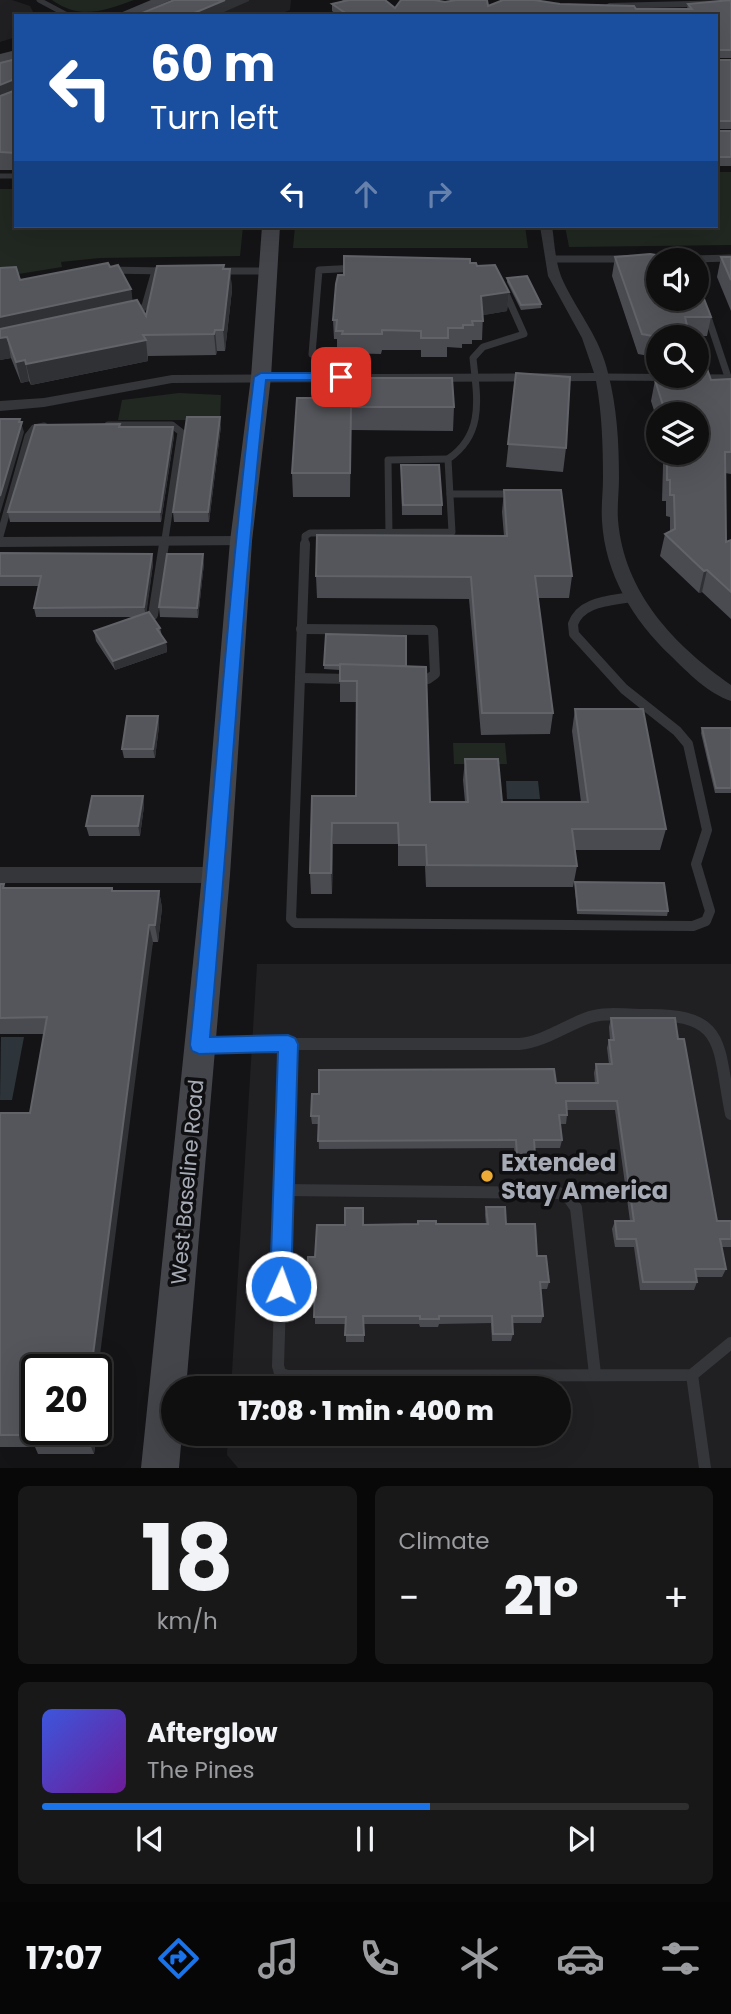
<!DOCTYPE html>
<meta charset="utf-8">
<style>
:root{--surface:#0f0f10;--page:#181819;--text:#f1f3f6;--muted:#9b9c9f;--line:#2f2f30;--accent:#1a73e8}
body{margin:0;font-family:Poppins,sans-serif;background:var(--page);color:var(--text);height:100vh;display:flex;flex-direction:column;font-size:26px;white-space:nowrap}
*{box-sizing:border-box;margin:0}
p{font-size:23px;color:var(--muted)}
.icon{flex:none;width:38px;height:38px;fill:none;stroke:currentColor;stroke-width:2;stroke-linecap:round;stroke-linejoin:round}
.map{position:relative;height:1468px;overflow:hidden}
.details{display:flex;flex-direction:column;gap:18px;padding:18px;background:#080809;flex:1}
.details>*{flex:none}
.hud{position:absolute;left:14px;top:14px;width:704px;height:214px;border-radius:0px;box-shadow:0 7px 28px #0002,0 0 0 2px var(--line);background:#1a4fa0;color:#fff;overflow:hidden}
.buttons{position:absolute;left:646px;top:248px;display:grid;gap:14px}
.buttons a{display:grid;place-items:center;width:63px;height:63px;border-radius:50%;background:var(--surface);box-shadow:0 7px 28px #0002,0 0 0 2px var(--line);font-size:35px}
.speed{position:absolute;left:21px;top:1354px;display:flex;gap:14px;font-size:35px;font-weight:700;text-align:center}
.speed>*{display:grid;place-content:center;width:91px;height:91px;border-radius:50%;background:var(--surface);box-shadow:0 7px 28px #0002,0 0 0 2px var(--line);line-height:1}
.speed .limit{border:4px solid #111;border-radius:10px;background:#fff;color:#111}
.pin{position:absolute;display:grid;place-items:center;width:60px;height:60px;color:#fff;margin:-30px;border-radius:14px;box-shadow:0 4px 10px #0006}
.me{position:absolute;width:77px;margin:-38px;rotate:2deg;stroke-linejoin:round;filter:drop-shadow(0 0 5px #0008)}
.turn{display:flex;align-items:center;gap:24px;height:147px;padding:0 21px;font-size:32px}
.turn .icon{width:91px;height:91px;stroke-width:2.5}
.turn b{display:block;font-size:49px;line-height:60px}
.lanes{display:flex;align-items:center;height:66px;padding:0 21px;background:#0003;justify-content:center;gap:35px;direction:ltr}
.lanes .off{opacity:.35}
.big{font-size:52px;font-weight:800;line-height:1.1}
.details .widget{flex:1;display:flex;flex-direction:column;justify-content:center;gap:10px;min-width:0;padding:0 24px;border-radius:10px;background:var(--page)}
.details .dial{align-items:center;gap:0}
.dial b{font-size:91px;line-height:1}
.song{display:flex;align-items:center;gap:21px}
.cover{width:84px;height:84px;border-radius:10px;background:linear-gradient(135deg,hsl(230 70% 55%),hsl(280 70% 35%))}
.played{height:7px;border-radius:4px;background:linear-gradient(90deg,var(--accent) 60%,var(--line) 60%)}
.keys{display:flex;justify-content:space-around;direction:ltr}
.heat{display:flex;justify-content:space-between;align-items:center;font-size:38px;direction:ltr}
.details .tiles{flex:1;display:grid;gap:18px;grid-template-columns:1fr 1fr}
.widget:last-child{grid-column:span 2}
.trip{position:absolute;left:161px;top:1376px;width:410px;height:70px;border-radius:35px;background:var(--surface);box-shadow:0 7px 28px #0002,0 0 0 2px var(--line);font-weight:800;line-height:70px;text-align:center}
.tabs{display:flex;height:112px;justify-content:space-around;align-items:center;background:#060606;color:var(--muted)}
.tabs .icon{width:49px;height:49px}
.tabs .active{color:var(--accent)}
.tabs b{font-size:32px;color:var(--text)}
.map>svg:first-child{display:block}
.built{fill:#202023}
.green{fill:#202821}
.water{fill:#2d353b}
.lines{fill:none;stroke-linecap:round;stroke-linejoin:round}
.lane-far3{stroke:#35363a;stroke-width:5}
.lane-far2{stroke:#35363a;stroke-width:7}
.lane-far1{stroke:#35363a;stroke-width:10}
.lane{stroke:#35363a;stroke-width:12}
.street{fill:#35363a;fill-rule:evenodd}
.secondary{fill:#43454a;fill-rule:evenodd}
.wall{fill:#4a4b51}
.shaded-wall{fill:#303135}
.building{fill:#54565b;stroke:#616369;stroke-width:2}
.route{fill:#1a73e8;stroke:#114b97;stroke-width:2}
.poi-dot{fill:#ecab36;stroke:#0f0f11;stroke-width:2.5}
.labels{text-anchor:middle;dominant-baseline:central;stroke-width:7;stroke-linejoin:round;paint-order:stroke}
.street-label{font-size:21px;fill:#a6abb5;stroke:#0f0f11}
.near-poi-label{font-size:24px;font-weight:bold;fill:#a6abb5;stroke:#0f0f11;text-anchor:start}
</style>
<div class="map">
<svg width="731" height="1468" viewBox="0 0 731 1468">
<rect width="100%" height="100%" fill="#141416"/>
<g class="built">
<path d="M0 0H12L30 6 34 14 16 16V37L0 42Z"/>
<path d="M201 0H291L290 10 275 16H159Z"/>
<path d="M257 964H731V1468H238L227 1455 228 1433H558V1388H231Z"/>
</g>
<g class="green">
<path d="M52 0H134C104 11 80 20 52 0Z"/>
<path d="M716 172H731V245L569 247 565 226H716Z"/>
<path d="M0 189H16V226H243L240 256 100 258 61 262 62 267 0 277Z"/>
<path d="M295 226H525L528 248H293Z"/>
<path d="M179 393 221 395 220 420H118L122 400Z"/>
<path d="M453 743H505L507 764H454Z"/>
</g>
<g class="water">
<path d="M538 781 540 799H507L506 781Z"/>
<path d="M1 1037H24L12 1100H0Z"/>
</g>
<g class="lines">
<g class="lane-far3">
<path d="M39 0 69 16"/>
<path d="M0 176H16"/>
</g>
<g class="lane-far2">
<path d="M551 259H628"/>
<path d="M653 260 731 258"/>
<path d="M107 270 166 271"/>
<path d="M219 271H268"/>
<path d="M706 311 730 383"/>
<path d="M134 317 145 306 155 271"/>
<path d="M312 354 319 270 356 268"/>
<path d="M602 377 731 378"/>
<path d="M108 425H172L181 432 164 546"/>
<path d="M450 494H516"/>
<path d="M389 534 388 460 448 459"/>
<path d="M0 536 28 436 34 428 44 426"/>
<path d="M305 546V536L310 533 452 532 448 459C485 434 477 397 473 358L483 347 524 334 503 287"/>
</g>
<g class="lane-far1">
<path d="M305 544 291 919 295 923 693 926 706 921 710 911 696 864 707 830 688 744 677 731 624 689 574 634 573 624C581 601 610 601 631 597"/>
<path d="M153 615 164 544"/>
<path d="M301 629 433 630 435 674 428 679H414"/>
<path d="M300 678 350 679"/>
</g>
<g class="lane">
<path d="M205 1045 288 1044"/>
<path d="M731 1114C717 1045 728 1013 644 1015 627 1015 605 1012 590 1017 566 1025 544 1042 519 1044H288L278 1366 280 1373 287 1376 692 1375 731 1343"/>
<path d="M284 1190 559 1193 569 1198 576 1208 595 1374"/>
<path d="M692 1375 705 1468"/>
</g>
<g class="street">
<path d="M731 0V6L609 9 604 6 609 3Z"/>
<path d="M540 226H552C555 245 555 265 564 283 579 314 600 338 608 373 617 407 619 443 619 478 619 492 617 506 618 520 624 593 674 645 731 685V701C709 694 687 672 671 656 633 620 605 574 602 521 601 506 603 492 603 478 603 446 602 413 596 381L172 383 44 407 0 411V401L44 398 172 375 594 373 582 338 548 276Z"/>
<path d="M241 536 249 541 247 545 0 547V537Z"/>
<path d="M0 867H216L223 869 227 875 223 881 216 883H0Z"/>
</g>
<g class="secondary">
<path d="M151 0H171L134 16H113Z"/>
<path d="M16 50V59L0 63V54Z"/>
<path d="M262 226H280L271 377 252 541 230 875 186 1388H173V1433H182L179 1468H141L202 875 230 541 251 377Z"/>
</g>
</g>
<g class="wall">
<path d="M342 0H385L395 8 445 2 488 6 560 4 636 9H687L688 4 731 0V58H716V16H339L332 11V4L343 1Z"/>
<path d="M16 59V170H0V63Z"/>
<rect x="716" y="60" width="15" height="69"/>
<rect x="716" y="131" width="15" height="35"/>
<path d="M615 257 658 261 711 317 707 336 658 338V360H651L649 356 638 354 612 276Z"/>
<path d="M721 257H731V311L717 277Z"/>
<path d="M470 263 477 266 509 292 507 311 483 315 482 340H472V344H462V348L447 347V357H421V350H382L381 354 343 353V350H337V339H334L333 320Z"/>
<path d="M110 267 131 289 132 301 146 316 224 269H230L232 290 225 351H217L216 355 148 356V361L31 385 29 381 21 383 11 358 0 360V268L20 280Z"/>
<path d="M507 278 541 304V308L521 310 507 282Z"/>
<path d="M516 373 566 448 563 472 506 467Z"/>
<path d="M673 376H696L711 380 731 379V474L725 473 726 542 731 540V619L702 592 699 593 660 556 665 534 670 531V517L666 516V501H662L663 465 665 453H696V415H658V423L651 401 655 380 673 377Z"/>
<path d="M323 398 454 407 453 431 351 430 350 497H293L292 473Z"/>
<path d="M221 426 209 522H174L173 512Z"/>
<path d="M173 427 174 436 161 522H10L8 512Z"/>
<path d="M401 465 442 505V515H402Z"/>
<path d="M504 490 572 576 569 598H538L553 713 550 734 481 735 469 599 317 598 316 576 504 536 502 512Z"/>
<path d="M0 553 152 554 153 564 146 613 160 628 162 636 166 642 167 652 115 670 96 641 94 631 135 617H36L34 608 38 586H0Z"/>
<path d="M204 563 198 618 160 617 159 607Z"/>
<path d="M326 634 406 667 430 802H465L463 780 465 759 502 802H581L572 731 575 709 666 829 660 850H575L577 866 573 887H426L425 866H398V844H333L332 894H311L310 873 312 796H356L357 702H340V670L324 669Z"/>
<path d="M158 716 159 726 155 758H124L122 749Z"/>
<path d="M702 728H731V793H715L701 733Z"/>
<path d="M143 796 144 806 140 836H89L86 826Z"/>
<path d="M575 882 668 911 667 916 577 914 575 886Z"/>
<path d="M0 884 5 888H112L113 891H159L162 908 158 942H153L37 1370 101 1401 94 1454H38L35 1447H0V1113H30L44 1034H0Z"/>
<path d="M611 1018 678 1039 717 1221H731V1247H722L726 1269 722 1277H696L697 1282 694 1290H640L634 1247H615L612 1229 615 1221H630L615 1110H567V1115L566 1124H560L562 1140 560 1148H534L535 1155 533 1163 516 1164 514 1148 319 1149 318 1124H312L311 1116 556 1083H595L594 1073 596 1064H609L607 1048 609 1040H610L609 1027Z"/>
<path d="M486 1207 506 1224 537 1256 549 1282 547 1289H540L543 1316 541 1323H512L513 1334 511 1341H492L491 1323 439 1324 438 1327H420L419 1324H364V1342H346V1324H315V1290H308L307 1283 315 1257 363 1225 486 1224 485 1215Z"/>
</g>
<g class="shaded-wall">
<path d="M225 0H249V1L215 16H187Z"/>
<path d="M12 80 15 97 0 103V85Z"/>
<path d="M230 269 232 290 225 351 223 330Z"/>
<path d="M131 289 134 310 7 337 11 358 0 360V317Z"/>
<path d="M509 292 507 311 479 316 481 296Z"/>
<path d="M215 330 217 351 216 355 214 334Z"/>
<path d="M146 340 148 361 31 385 26 364Z"/>
<path d="M25 360 29 381 21 383 16 362Z"/>
<path d="M220 417 221 426 209 522 208 512Z"/>
<path d="M20 419 24 432 0 514V496Z"/>
<path d="M173 427 174 436 161 522 160 512Z"/>
<path d="M152 554 153 564 146 617 144 607Z"/>
<path d="M203 554 204 563 198 618 197 608Z"/>
<path d="M707 570 702 592 699 593 704 571Z"/>
<path d="M166 642 167 652 115 670 113 661Z"/>
<path d="M158 716 159 726 155 758 153 749Z"/>
<path d="M143 796 144 806 140 836 138 826Z"/>
<path d="M332 823 333 844 332 894 331 873Z"/>
<path d="M159 891 162 908 158 942 155 925Z"/>
<path d="M149 925 153 942 96 1386V1370H91Z"/>
<path d="M96 1389 101 1401 94 1454 89 1442 90 1430H96Z"/>
</g>
<g class="building">
<path d="M174 0H225L187 16H148L142 13Z"/>
<path d="M349 0H385L395 8 401 0H434L445 2 456 0H487L488 6 503 0H534L560 4 634 6 636 9H692L688 4 731 0V50H716V16H350L332 4Z"/>
<path d="M16 59V82L12 80 0 85V63Z"/>
<rect x="716" y="60" width="15" height="61"/>
<path d="M16 90V153L0 152V96Z"/>
<rect x="716" y="131" width="15" height="26"/>
<path d="M650 254 662 256 664 261H658V299H696V278L711 317H685L690 338H658V340H654L653 336 642 334 615 257Z"/>
<path d="M344 256 470 259V263H476L477 266 495 265 509 292 481 296 483 321H472L473 325H463V328H448V338H421V331L382 330V334H342L343 331H336L337 320H333L336 284 338 275H344Z"/>
<path d="M721 257H731V280Z"/>
<path d="M108 263 110 267 118 265 131 289 0 317V268L16 267 20 280Z"/>
<path d="M224 265 223 269H230L223 330H215L214 334 143 335 146 340 26 364 25 360 16 362 7 337 0 338V329L137 300 146 316 157 266Z"/>
<path d="M527 276 541 304 521 305 507 278Z"/>
<path d="M696 363H705L711 380 731 379V452H725L726 542 731 540V592L707 570 704 571 665 534 675 529 674 495H670V480H667V453H696V415H666L655 380 679 376H696Z"/>
<path d="M516 373 570 377 566 448 508 444Z"/>
<path d="M350 378H452L454 407H351L350 473H292L297 398H323V388H343V384H350Z"/>
<path d="M187 417H220L208 512H173Z"/>
<path d="M0 419H20L19 422H22L0 496Z"/>
<path d="M120 424 119 427H173L160 512H8L35 425Z"/>
<path d="M401 465H439L442 505H403Z"/>
<path d="M504 490H561L572 576H535L553 713H482L471 577 316 576 317 535 507 536Z"/>
<path d="M0 553 152 554 144 607 34 608 41 576H0Z"/>
<path d="M167 554H203L197 608 159 607Z"/>
<path d="M149 612 160 628 157 629 166 642 113 661 94 631Z"/>
<path d="M326 634 406 636V666L324 665Z"/>
<path d="M340 664 426 667 430 802H468L465 759H498L502 802H588L575 709H643L666 829H572L577 866 427 865 426 845H399L398 823H332L331 873H310L312 796H356L357 681H340Z"/>
<path d="M127 716H158L153 749H122Z"/>
<path d="M702 728H731V788H716Z"/>
<path d="M92 796H143L138 826H86Z"/>
<path d="M575 882 664 883 668 911 578 910Z"/>
<path d="M0 884H4L3 888H112V891H159L155 925H149L91 1370H37V1430H90L89 1442H32L34 1435H0V1113H30L47 1017 0 1018Z"/>
<path d="M611 1018H675L678 1039H684L717 1221H731V1239H720L726 1269H695L697 1282H643L636 1239H617L615 1221H634L617 1101H566L567 1115H559L562 1140H534L535 1155 517 1156 516 1140 318 1141 319 1116H311L312 1094H319V1070L554 1069 556 1083H598L596 1064H612L609 1040H614Z"/>
<path d="M486 1207H505L506 1224H535L537 1256H546L549 1282H540L543 1316H512L513 1334H493L492 1316H439V1319H420V1316H363L364 1335H345L346 1317H314L315 1283H307L308 1257H315L317 1225H345V1208H363V1225L418 1224V1221H436V1224H488Z"/>
</g>
<path class="route" d="M261 373H341L347 377 341 380H266C242 599 230 818 210 1037L288 1035 295 1038 298 1044 291 1286 288 1294 281 1297 273 1294 270 1286 278 1052 199 1054 192 1051 190 1045C213 823 227 599 254 377Z"/>
<circle class="poi-dot" cx="487" cy="1176" r="7"/>
<g class="labels">
<g class="street-label">
<text transform="translate(187 1182) rotate(-85)">West Baseline Road</text>
</g>
<g class="near-poi-label">
<text x="501" y="1162">Extended<tspan x="501" dy="28">Stay America</tspan></text>
</g>
</g>
</svg>
<div class="buttons">
<a><svg class="icon" aria-label="sound" viewBox="0 0 24 24"><path d="M4 9h4l5-4v14l-5-4H4zM17 9q2 3 0 6"/></svg></a>
<a><svg class="icon" aria-label="search" viewBox="0 0 24 24"><circle cx="10" cy="10" r="6"/><path d="M15 15l6 6"/></svg></a>
<a><svg class="icon" aria-label="layers" viewBox="0 0 24 24"><path d="M12 4l9 5-9 5-9-5zM3 14l9 5 9-5"/></svg></a>
</div>
<div class="speed"><div class="limit">20</div></div>
<div class="pin" style="left:341px;top:377px;background:#d93025"><svg class="icon" aria-label="arrive" viewBox="0 0 24 24"><path d="M6 21V4h12l-3 4 3 4H6"/></svg></div>
<svg class="me" style="left:281px;top:1286px" viewBox="-20 -20 40 40"><circle r="17" fill="#1a73e8" stroke="#fff" stroke-width="3"/><path d="M0-11L8 9 0 5-8 9z" fill="#fff"/></svg>
<div class="trip">17:08 · 1 min · 400 m</div>
<div class="hud">
<div class="turn"><svg class="icon" aria-label="left" viewBox="0 0 24 24"><path d="M17 20v-9H6M10 6l-5 5 5 5"/></svg><div><b>60 m</b>Turn left</div></div>
<div class="lanes"><svg class="icon" aria-label="left" viewBox="0 0 24 24"><path d="M17 20v-9H6M10 6l-5 5 5 5"/></svg><svg class="icon off" aria-label="ahead" viewBox="0 0 24 24"><path d="M12 20V5M6 11l6-6 6 6"/></svg><svg class="icon off" aria-label="right" viewBox="0 0 24 24"><path d="M7 20v-9h11M14 6l5 5-5 5"/></svg></div>
</div>
</div>
<section class="details">
<div class="tiles">
<div class="widget dial"><b>18</b><p>km/h</p></div>
<div class="widget"><p>Climate</p>
<div class="heat"><a>−</a><b class="big">21°</b><a>+</a></div>
</div>
<div class="widget">
<div class="song"><i class="cover"></i><div><b>Afterglow</b><p>The Pines</p></div></div>
<div class="played"></div>
<div class="keys"><svg class="icon" aria-label="previous" viewBox="0 0 24 24"><path d="M18 5L8 12l10 7zM5 5v14"/></svg><svg class="icon" aria-label="pause" viewBox="0 0 24 24"><path d="M8 5v14M16 5v14"/></svg><svg class="icon" aria-label="next" viewBox="0 0 24 24"><path d="M6 5l10 7-10 7zM19 5v14"/></svg></div>
</div>
</div>
</section>
<nav class="tabs">
<b>17:07</b>
<svg class="icon active" aria-label="directions" viewBox="0 0 24 24"><path d="M12 3l9 9-9 9-9-9zM9 14v-3h6M13 9l2 2-2 2"/></svg>
<svg class="icon" aria-label="music" viewBox="0 0 24 24"><path d="M9 18V5l10-2v13"/><circle cx="6" cy="18" r="3"/><circle cx="16" cy="16" r="3"/></svg>
<svg class="icon" aria-label="phone" viewBox="0 0 24 24"><path d="M5 4h4l2 5-3 2q2 4 5 5l2-3 5 2v4C11 20 4 13 5 4z"/></svg>
<svg class="icon" aria-label="climate" viewBox="0 0 24 24"><path d="M12 3v18M4 7l16 10M4 17L20 7"/></svg>
<svg class="icon" aria-label="car" viewBox="0 0 24 24"><path d="M5 17H2v-5l4-1 3-4h7l3 4 3 1v5h-3M9 17h6M6 11h13"/><circle cx="7" cy="17" r="2"/><circle cx="17" cy="17" r="2"/></svg>
<svg class="icon" aria-label="filters" viewBox="0 0 24 24"><path d="M4 7h16M4 17h16"/><circle cx="9" cy="7" r="2"/><circle cx="15" cy="17" r="2"/></svg>
</nav>
